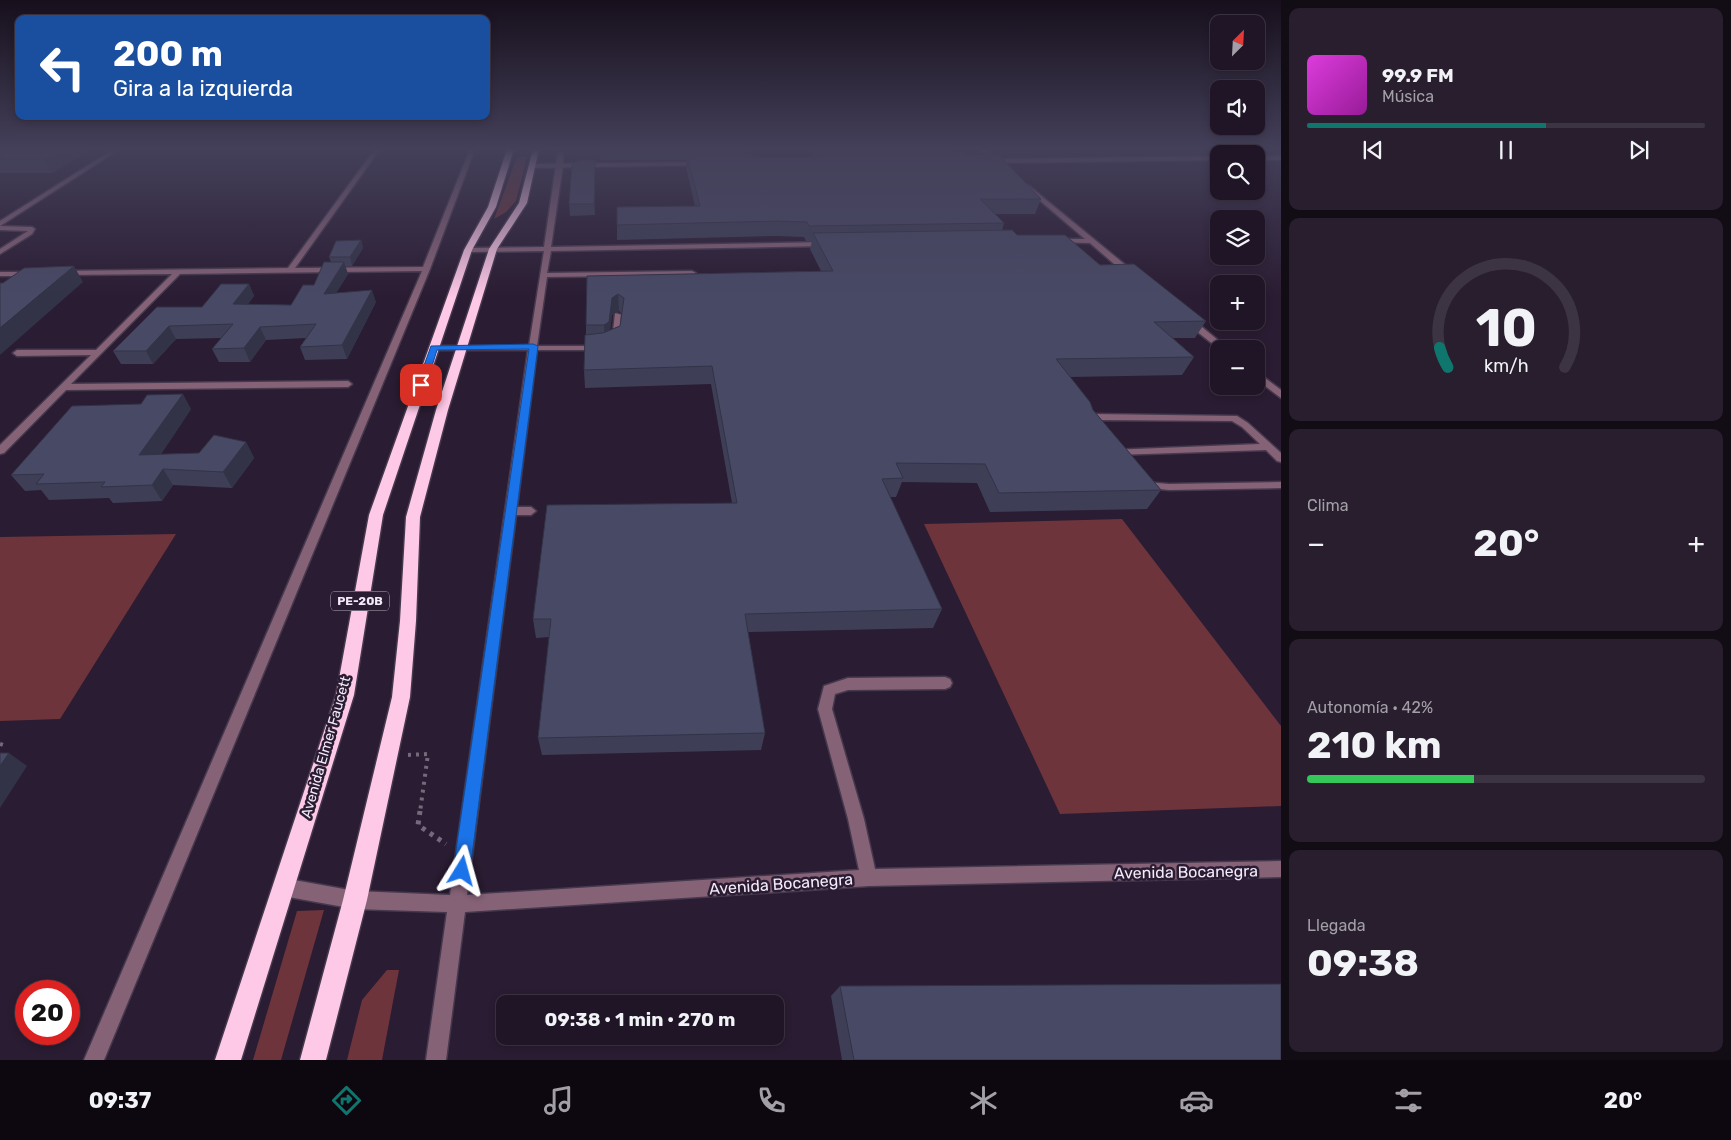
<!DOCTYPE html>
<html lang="es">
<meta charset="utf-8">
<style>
:root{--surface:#201526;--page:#281e2e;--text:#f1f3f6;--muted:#a29fa7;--line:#3d3443;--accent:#0f766e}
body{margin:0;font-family:Rubik,sans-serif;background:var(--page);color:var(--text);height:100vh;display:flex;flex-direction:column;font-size:19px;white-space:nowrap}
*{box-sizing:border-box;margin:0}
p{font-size:16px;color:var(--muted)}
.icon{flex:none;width:28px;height:28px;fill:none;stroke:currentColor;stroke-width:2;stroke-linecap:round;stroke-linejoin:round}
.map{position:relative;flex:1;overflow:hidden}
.details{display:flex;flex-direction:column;gap:8px;padding:8px;background:#120c15;width:450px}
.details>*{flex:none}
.hud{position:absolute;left:15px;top:15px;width:475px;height:105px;border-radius:10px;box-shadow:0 2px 8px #0003,0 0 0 1px var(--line);background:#1a4fa0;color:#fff;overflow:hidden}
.needle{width:32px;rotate:24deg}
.controls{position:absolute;left:1210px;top:15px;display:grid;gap:10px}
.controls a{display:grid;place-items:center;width:55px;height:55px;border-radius:10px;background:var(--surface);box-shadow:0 2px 8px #0003,0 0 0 1px var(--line);font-size:25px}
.speed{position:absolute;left:15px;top:980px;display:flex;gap:10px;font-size:25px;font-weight:700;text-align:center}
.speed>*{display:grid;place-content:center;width:65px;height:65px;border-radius:50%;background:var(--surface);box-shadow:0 2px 8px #0003,0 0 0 1px var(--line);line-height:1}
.speed .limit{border:8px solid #d22;background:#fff;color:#111}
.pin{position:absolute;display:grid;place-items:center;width:42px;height:42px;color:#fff;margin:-21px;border-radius:10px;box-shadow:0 2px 8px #0006}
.me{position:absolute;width:55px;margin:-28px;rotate:8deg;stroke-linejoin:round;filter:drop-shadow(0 0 4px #0008)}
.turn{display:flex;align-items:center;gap:18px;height:105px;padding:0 15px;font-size:22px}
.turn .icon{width:65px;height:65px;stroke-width:2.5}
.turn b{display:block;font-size:35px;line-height:42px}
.big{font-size:38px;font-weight:700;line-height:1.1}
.details .widget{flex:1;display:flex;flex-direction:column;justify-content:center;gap:8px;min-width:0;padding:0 18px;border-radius:10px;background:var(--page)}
.details .dial{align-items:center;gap:0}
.dial svg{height:130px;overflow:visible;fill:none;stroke:var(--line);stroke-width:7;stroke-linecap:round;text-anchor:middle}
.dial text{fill:var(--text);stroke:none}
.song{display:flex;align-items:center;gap:15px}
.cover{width:60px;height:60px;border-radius:8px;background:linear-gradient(135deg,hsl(300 70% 55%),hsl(300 70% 35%))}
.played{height:5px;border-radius:2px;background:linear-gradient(90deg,var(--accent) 60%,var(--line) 60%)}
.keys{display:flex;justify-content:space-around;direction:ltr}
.heat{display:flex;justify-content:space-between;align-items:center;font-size:28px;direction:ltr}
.charge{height:8px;border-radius:4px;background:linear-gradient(90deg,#34c759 42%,var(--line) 0)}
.trip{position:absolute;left:496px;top:995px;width:288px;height:50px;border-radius:10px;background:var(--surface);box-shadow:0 2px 8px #0003,0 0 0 1px var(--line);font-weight:700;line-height:50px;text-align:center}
.tab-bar{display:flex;height:80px;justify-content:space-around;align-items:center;background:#0d080f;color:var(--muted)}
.tab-bar .icon{width:35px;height:35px}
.tab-bar .selected{color:var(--accent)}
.tab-bar b{font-size:22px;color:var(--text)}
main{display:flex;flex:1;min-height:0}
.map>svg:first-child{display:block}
.green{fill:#6d343b}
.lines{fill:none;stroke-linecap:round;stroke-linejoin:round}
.lane-casing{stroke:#46394e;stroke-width:3}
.street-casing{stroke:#46394e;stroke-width:3}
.highway-casing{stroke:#46394e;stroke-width:3}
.path-far1{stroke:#75697c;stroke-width:4;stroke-dasharray:3 5;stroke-linecap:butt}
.path{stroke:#75697c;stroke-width:5;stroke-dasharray:4 5.5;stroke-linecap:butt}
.lane{fill:#866277;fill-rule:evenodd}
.street{fill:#866277;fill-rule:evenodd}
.highway{fill:#fec8e7;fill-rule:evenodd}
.wall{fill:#3e3f57;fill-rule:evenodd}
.shaded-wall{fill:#323347}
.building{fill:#484965;stroke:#323347}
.route{fill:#1a73e8;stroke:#114b97}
.labels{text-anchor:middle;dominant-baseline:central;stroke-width:5;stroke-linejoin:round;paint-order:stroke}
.shield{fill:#2a1c32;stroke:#b7acbd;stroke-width:1}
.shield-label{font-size:12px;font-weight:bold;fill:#f3eaf9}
.street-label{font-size:14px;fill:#f3eaf9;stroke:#2a1c32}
.near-street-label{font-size:16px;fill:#f3eaf9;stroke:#2a1c32}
</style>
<main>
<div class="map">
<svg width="1281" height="1060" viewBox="0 0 1281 1060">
<rect width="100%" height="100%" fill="#2a1c32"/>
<g class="green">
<path d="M517 157H527L516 201 506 212 494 219Z"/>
<path d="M1122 519 1281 726V806L1060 814 924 524Z"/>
<path d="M176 534 60 719 0 721V537Z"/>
<path d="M324 910 281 1060H253L297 911Z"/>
<path d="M387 970H399L382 1060H347L362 1000Z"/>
</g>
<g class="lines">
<g class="lane-casing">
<g id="lane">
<path d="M114 149H120L0 226V221Z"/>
<path d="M375 149H380L295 268 423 267 470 149H475L430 269 104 1060H84L422 271 180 274 71 384 348 381 352 384 348 387 66 390 4 453 0 454V445L91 355 17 356 13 353 17 350H96L172 274 62 275 58 273 59 271 288 268Z"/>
<path d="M558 151 563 152V165L551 247 826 242 829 244 826 246 551 251 547 273 692 271 696 273 692 275 547 277 537 346H600L604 348 600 350H537L517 507H531L536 511 531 515H516L467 895 859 870 848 819 818 709 824 686 848 678 945 677 950 679 952 683 950 687 945 689 848 690 835 694 832 709 864 819 875 869 1281 861V877L869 886 465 912 446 1060H426L447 912 355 909 283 896 277 893 274 887 277 881 283 878 355 891 450 895 528 350H434L430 348 434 346H529L544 251 468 252 465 250 468 248 544 247Z"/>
<path d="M1024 185H1028L1134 272V276H1128L1090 243 1055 242 1054 241 1057 239H1085L1024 187Z"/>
<path d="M0 226 32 227 35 229 32 234 0 254V249L28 231 0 230Z"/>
<path d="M0 272H29L33 274 29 276H0Z"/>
<path d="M615 313 622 315 620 341 616 343 612 341Z"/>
<path d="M1185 318H1191L1219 341H1238L1242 343 1238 345 1225 346 1228 349H1219L1185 322Z"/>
<path d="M1256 371 1281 390V398L1256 379Z"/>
<path d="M1094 414 1237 416 1248 423 1281 453V462L1277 461 1266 450 1114 455 1109 452 1110 450 1260 444 1242 427 1232 421 1096 420 1091 425H1085L1082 421Z"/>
<path d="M1145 482 1169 484 1281 482V488L1169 490 1141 487 1140 485 1141 483Z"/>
</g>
</g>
<g class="street-casing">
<g id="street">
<path d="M980 149H986L997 159 1219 156V160L989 163 986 161 990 159Z"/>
<rect x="1256" y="156" width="25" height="4"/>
<path d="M704 162 706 165 532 168 529 166 532 164Z"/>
</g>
</g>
<g class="highway-casing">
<g id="highway">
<path d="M507 149H514L496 207 472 250 383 515 354 695 241 1060H215L336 695 369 515 464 250 488 207Z"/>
<path d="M533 149H539L527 203 497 249 448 410 420 517 416 621 410 697 367 900 326 1060H300L343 900 392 697 400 621 406 517 436 410 489 249 519 203Z"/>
</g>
</g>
<g class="path-far1">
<path d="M0 744 3 745"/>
<path d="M408 755 428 754 420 812"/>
</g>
<path class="path" d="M420 811 418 825 446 844"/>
<use href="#lane" class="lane"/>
<use href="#street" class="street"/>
<use href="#highway" class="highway"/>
</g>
<g class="wall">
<path d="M0 149H92L52 173H0Z"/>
<path d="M600 149 749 151 748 154 753 157H814L809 149H952V152L966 155 1041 199 1035 214H995L1004 223 1002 231 1100 265 1206 321 1195 338H1173L1194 357 1182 375 1070 377 1093 410 1161 490 1147 509 990 512 977 483 902 482 896 497H890L942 609 933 628 748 632 765 733 761 750 542 755 538 738 549 637 536 638 533 619 732 503 711 384 585 388 584 370 586 335V325L587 276 821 271 810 249 812 241H806L804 237 776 236 617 240V207L695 206 686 168 687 160H600ZM619 311 621 313 620 326 610 330 612 315Z"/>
<path d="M595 160V215L570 216 569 204Z"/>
<path d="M361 240 363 248 352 266H345L348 274 336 293 376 302 347 359 305 360 300 347 306 338 266 340 250 362H219L212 349 222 338 176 339 153 364H121L113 351 249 284 254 296 248 304 291 305 314 285 331 262 329 257Z"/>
<path d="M191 409 161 454 199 453 246 442 254 458 232 488 173 485 162 501 113 503 109 498 49 500 41 490 25 491 11 475Z"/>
<path d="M840 986 1281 1060H842L831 996Z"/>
</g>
<g class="shaded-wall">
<path d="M62 149H92L52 173 44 159Z"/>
<path d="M595 160V215L594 204Z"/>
<path d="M361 240 363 248 352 266 350 257Z"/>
<path d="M344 262 348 274 328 306 324 294Z"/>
<path d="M74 266 83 282 0 355V328Z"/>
<path d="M249 284 254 296 239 316 233 304Z"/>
<path d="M372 290 376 302 347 359 342 345Z"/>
<path d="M618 294 619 311 612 315 609 340 605 342 604 325 612 298Z"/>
<path d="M169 326 176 339 153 364 146 351Z"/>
<path d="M260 327 266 340 250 362 244 348Z"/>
<path d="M183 394 191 409 150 471 139 455Z"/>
<path d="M246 442 254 458 232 488 223 472Z"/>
<path d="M163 469 173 485 162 501 152 485Z"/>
<path d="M9 753 27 766 0 808V766Z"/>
</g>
<g class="building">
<path d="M0 149H62L44 159H0Z"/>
<path d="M600 149H748L749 151H600Z"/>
<path d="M962 152 966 155H999L1041 199H980L1004 223 809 226 807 222 778 221 617 225V207L700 206 687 155 752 154 753 157H825L823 153Z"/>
<path d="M578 160H595L594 204H569L572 165Z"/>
<path d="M1012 230 1017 235H1065L1100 265 1134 264 1206 321 1154 322 1194 357 1056 359 1090 402 1093 410 1161 490 999 493 985 464 896 463 903 478 882 479 942 609 745 614 765 733 538 738 551 619H533L547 505 737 503 712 366 584 370 585 335 603 333 620 326 624 298 618 294 612 298 609 322 604 325H586L587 276 833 271 813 233Z"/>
<path d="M361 240 350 257H329L336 241Z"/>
<path d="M324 262H344L324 294 372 290 342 345 300 347 316 324 260 327 244 348 212 349 233 324 169 326 146 351H113L157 307H202L221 284H249L233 304 291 305 303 285H314Z"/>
<path d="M74 266 0 328V283H3L24 268Z"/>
<path d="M183 394 139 455 199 453 214 435 246 442 223 472 163 469 152 485 101 487 105 482 36 484 44 474 11 475 72 406 141 404 147 395Z"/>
<path d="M0 753H9L0 766Z"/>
<path d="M1281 984V1060H854L840 986Z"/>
</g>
<linearGradient id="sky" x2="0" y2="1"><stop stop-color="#170f1c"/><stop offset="0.5" stop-color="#44405a"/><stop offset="1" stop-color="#44405a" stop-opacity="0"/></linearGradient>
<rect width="1281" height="298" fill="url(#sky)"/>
<path class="route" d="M533 344 538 346 470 871 468 877 462 880 456 877 453 871 529 349 437 350 426 385 421 388 417 385 431 346Z"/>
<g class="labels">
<rect class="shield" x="331" y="591.5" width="58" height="19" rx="4"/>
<g class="shield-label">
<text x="360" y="601">PE-20B</text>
</g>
<g class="street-label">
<text transform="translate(326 747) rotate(-74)">Avenida Elmer Faucett</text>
</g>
<g class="near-street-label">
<text transform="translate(1186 872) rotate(-1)">Avenida Bocanegra</text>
<text transform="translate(781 884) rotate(-4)">Avenida Bocanegra</text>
</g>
</g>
</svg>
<div class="controls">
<a><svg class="needle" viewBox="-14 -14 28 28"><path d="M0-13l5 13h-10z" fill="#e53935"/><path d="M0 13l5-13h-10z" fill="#a29fa7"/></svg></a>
<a><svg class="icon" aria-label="sound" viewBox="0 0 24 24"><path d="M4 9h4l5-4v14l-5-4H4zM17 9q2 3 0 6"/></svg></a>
<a><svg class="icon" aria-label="search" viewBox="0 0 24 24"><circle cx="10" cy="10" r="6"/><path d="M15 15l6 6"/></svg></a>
<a><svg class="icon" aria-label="layers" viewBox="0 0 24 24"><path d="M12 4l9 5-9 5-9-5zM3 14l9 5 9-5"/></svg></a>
<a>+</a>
<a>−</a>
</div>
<div class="speed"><div class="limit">20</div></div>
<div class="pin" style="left:421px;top:385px;background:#d93025"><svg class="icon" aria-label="arrive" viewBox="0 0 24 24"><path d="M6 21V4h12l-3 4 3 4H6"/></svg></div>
<svg class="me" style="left:462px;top:871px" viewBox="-20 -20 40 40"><path d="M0-17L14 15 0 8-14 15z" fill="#1a73e8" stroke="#fff" stroke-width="4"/></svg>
<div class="trip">09:38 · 1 min · 270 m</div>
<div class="hud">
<div class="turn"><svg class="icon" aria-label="left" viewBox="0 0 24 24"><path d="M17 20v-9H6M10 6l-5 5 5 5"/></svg><div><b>200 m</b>Gira a la izquierda</div></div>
</div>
</div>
<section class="details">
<div class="widget">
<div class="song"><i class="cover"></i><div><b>99.9 FM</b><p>Música</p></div></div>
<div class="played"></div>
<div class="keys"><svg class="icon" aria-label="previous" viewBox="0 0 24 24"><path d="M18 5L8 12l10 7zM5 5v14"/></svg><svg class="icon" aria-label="pause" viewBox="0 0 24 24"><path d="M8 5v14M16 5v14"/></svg><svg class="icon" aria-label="next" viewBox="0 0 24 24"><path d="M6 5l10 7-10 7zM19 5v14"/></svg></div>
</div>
<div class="widget dial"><svg viewBox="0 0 100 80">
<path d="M14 69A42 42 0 1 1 86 69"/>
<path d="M14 69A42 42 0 0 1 9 57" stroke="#0f766e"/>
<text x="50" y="56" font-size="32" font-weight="700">10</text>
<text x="50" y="72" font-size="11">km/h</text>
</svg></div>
<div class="widget"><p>Clima</p>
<div class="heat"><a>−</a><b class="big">20°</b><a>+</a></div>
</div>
<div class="widget"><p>Autonomía · 42%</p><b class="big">210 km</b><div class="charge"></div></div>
<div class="widget"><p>Llegada</p><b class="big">09:38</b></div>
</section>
</main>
<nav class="tab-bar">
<b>09:37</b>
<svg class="icon selected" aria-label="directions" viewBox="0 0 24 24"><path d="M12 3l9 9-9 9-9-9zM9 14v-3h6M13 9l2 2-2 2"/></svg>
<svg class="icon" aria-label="music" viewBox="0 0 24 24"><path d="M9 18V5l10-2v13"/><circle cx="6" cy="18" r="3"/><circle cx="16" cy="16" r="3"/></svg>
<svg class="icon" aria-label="phone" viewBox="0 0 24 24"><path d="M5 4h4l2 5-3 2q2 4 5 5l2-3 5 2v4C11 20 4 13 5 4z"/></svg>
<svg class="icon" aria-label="climate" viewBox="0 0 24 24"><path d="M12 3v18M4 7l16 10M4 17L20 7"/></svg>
<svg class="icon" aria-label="car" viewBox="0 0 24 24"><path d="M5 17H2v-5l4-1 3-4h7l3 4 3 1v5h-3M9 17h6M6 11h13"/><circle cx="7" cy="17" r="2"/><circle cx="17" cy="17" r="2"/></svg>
<svg class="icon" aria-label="filters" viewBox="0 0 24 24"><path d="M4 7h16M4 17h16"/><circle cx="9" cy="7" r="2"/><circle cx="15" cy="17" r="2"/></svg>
<b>20°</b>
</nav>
